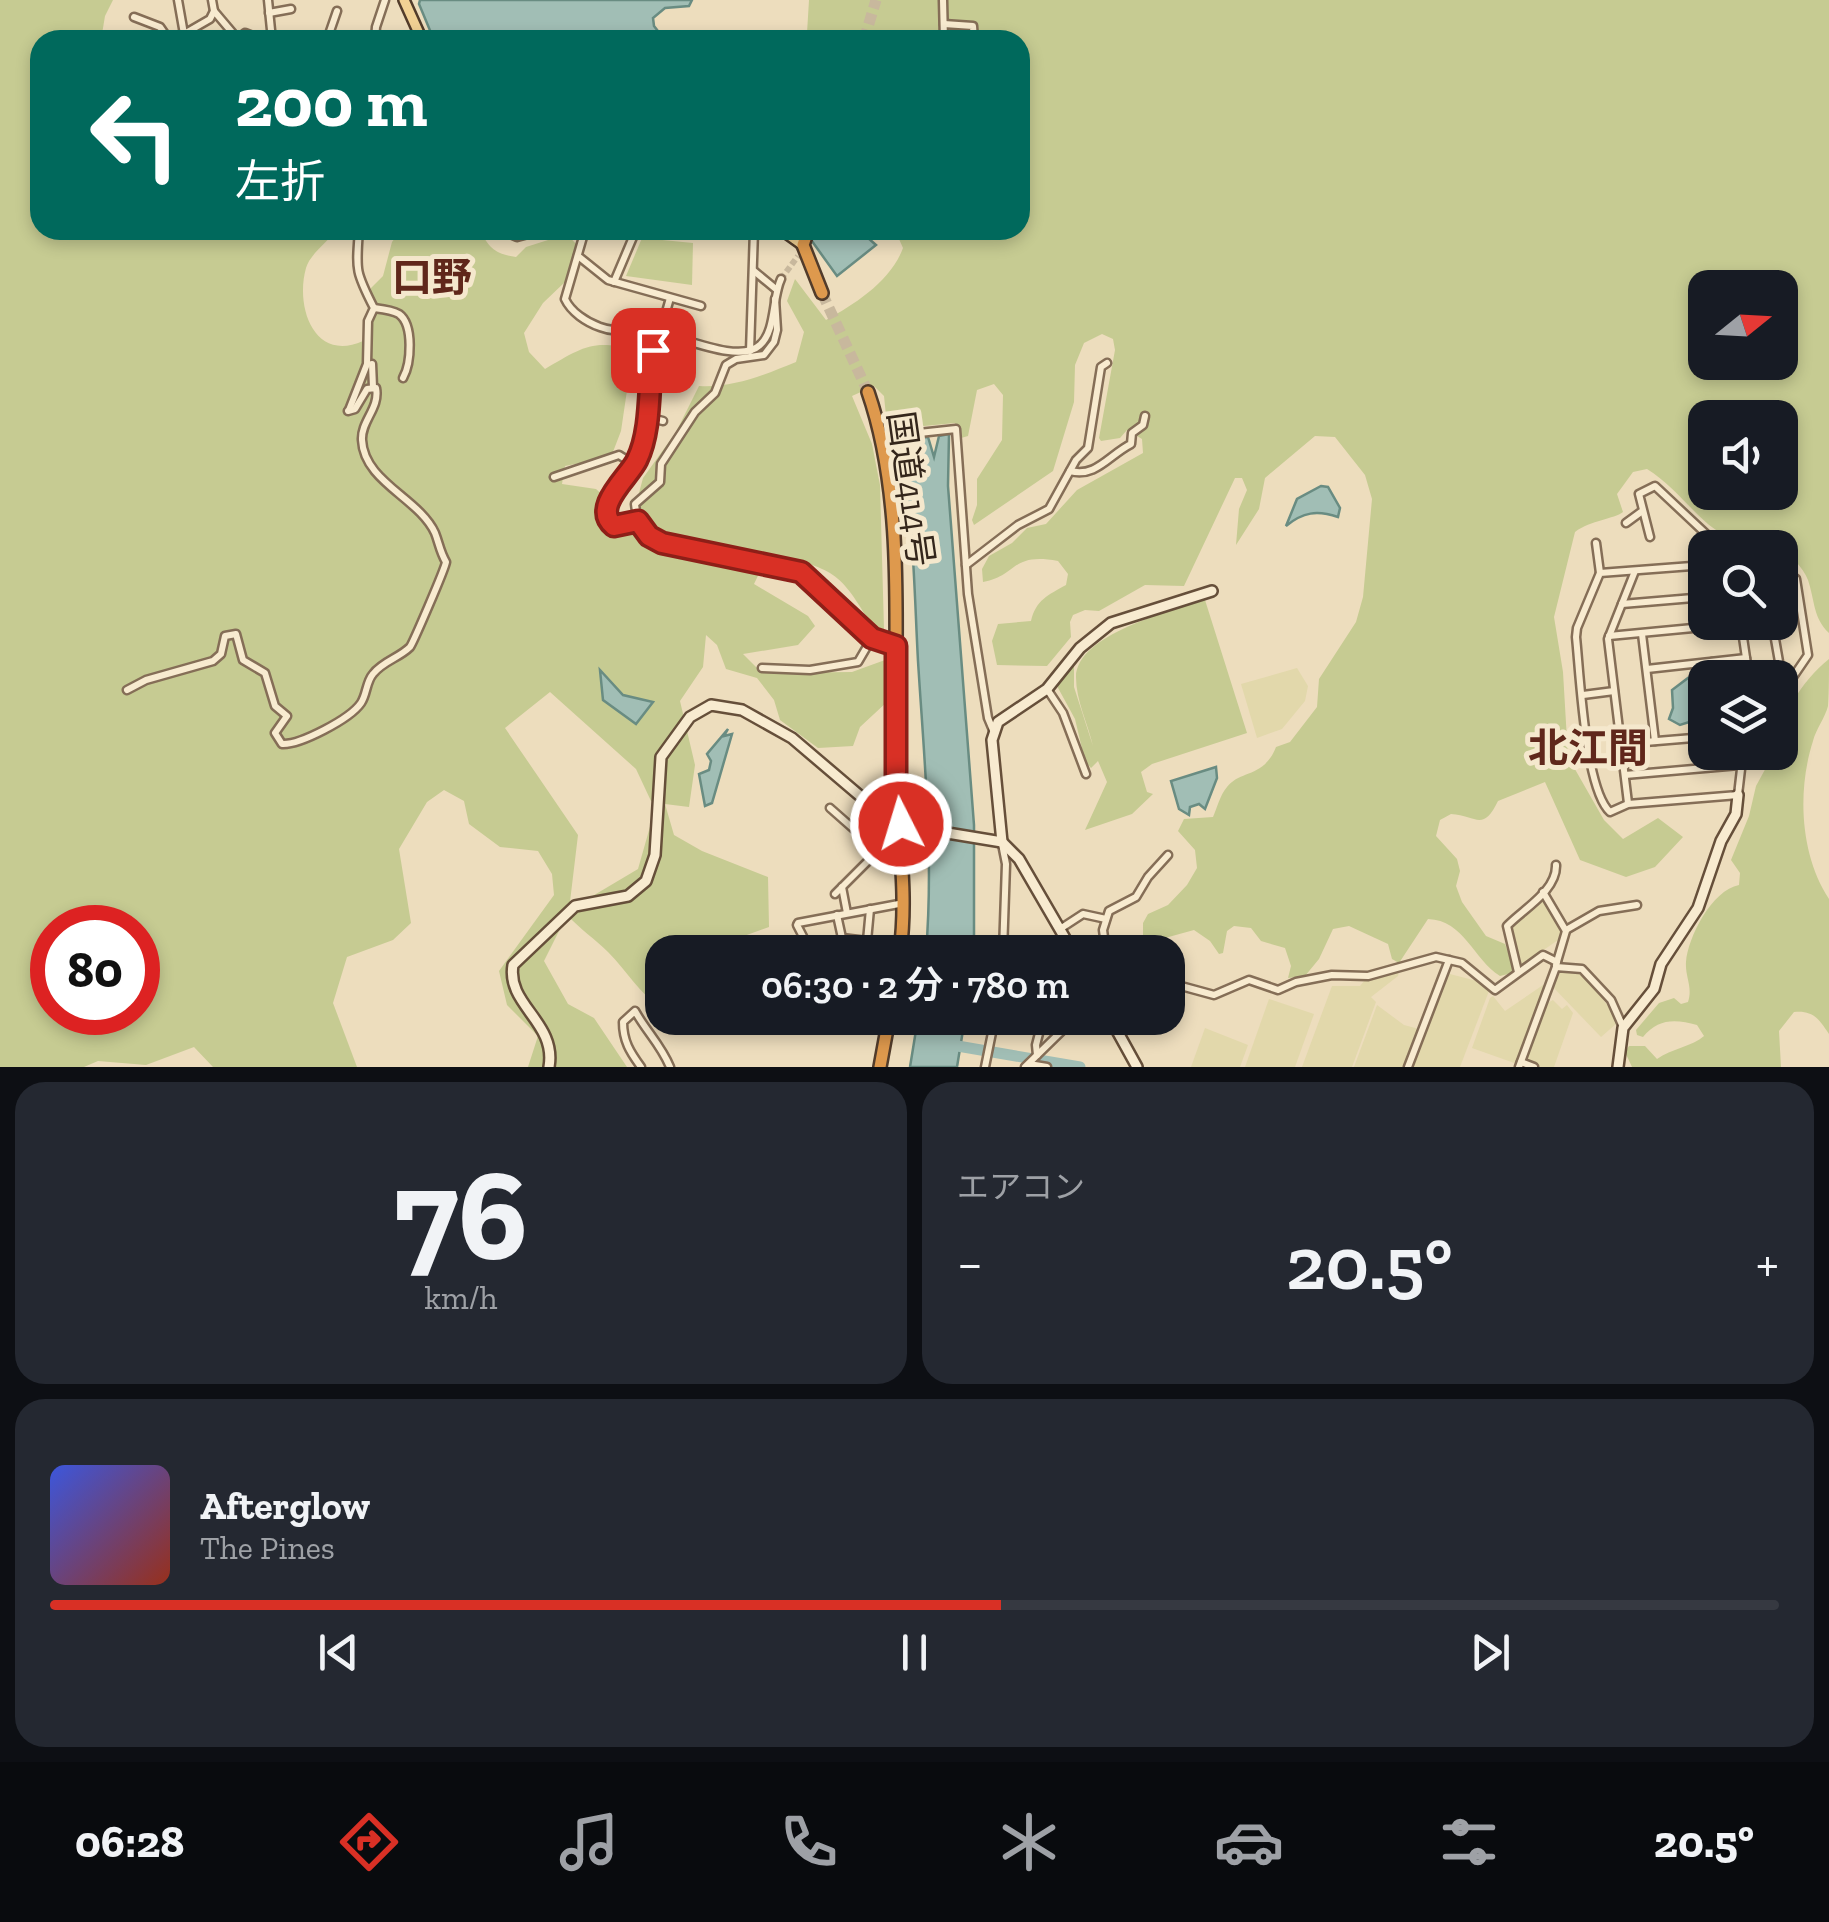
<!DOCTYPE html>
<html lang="ja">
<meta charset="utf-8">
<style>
:root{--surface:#171b24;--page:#242831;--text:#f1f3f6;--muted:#9ea1a6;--line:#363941;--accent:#d93025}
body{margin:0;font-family:"Zilla Slab","Noto Sans JP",serif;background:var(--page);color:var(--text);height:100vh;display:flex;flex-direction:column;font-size:38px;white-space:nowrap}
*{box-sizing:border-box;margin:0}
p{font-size:32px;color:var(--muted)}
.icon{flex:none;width:55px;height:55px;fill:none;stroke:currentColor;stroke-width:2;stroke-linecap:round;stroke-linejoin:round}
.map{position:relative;height:1067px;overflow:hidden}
.panel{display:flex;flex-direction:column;gap:15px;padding:15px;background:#0d0f14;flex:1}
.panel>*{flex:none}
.hud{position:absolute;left:30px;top:30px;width:1000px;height:210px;border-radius:30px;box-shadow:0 5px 15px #0003;background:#00695c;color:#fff;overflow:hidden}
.needle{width:65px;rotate:72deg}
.tools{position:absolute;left:1688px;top:270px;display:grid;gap:20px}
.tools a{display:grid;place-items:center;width:110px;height:110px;border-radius:20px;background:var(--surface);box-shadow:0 5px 15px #0003;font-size:50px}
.speed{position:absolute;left:30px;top:905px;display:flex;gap:20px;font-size:50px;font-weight:700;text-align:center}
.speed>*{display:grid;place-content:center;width:130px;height:130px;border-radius:50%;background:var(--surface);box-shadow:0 5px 15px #0003;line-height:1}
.speed .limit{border:15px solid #d22;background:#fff;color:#111}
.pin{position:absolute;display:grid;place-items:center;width:85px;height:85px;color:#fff;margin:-42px;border-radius:20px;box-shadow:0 5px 15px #0006}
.me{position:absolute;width:110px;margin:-55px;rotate:355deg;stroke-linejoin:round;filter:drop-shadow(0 0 8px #0008)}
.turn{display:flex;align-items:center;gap:35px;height:210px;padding:0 40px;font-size:45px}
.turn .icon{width:130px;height:130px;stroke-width:2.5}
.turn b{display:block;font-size:70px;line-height:85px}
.big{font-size:75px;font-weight:600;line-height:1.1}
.panel .widget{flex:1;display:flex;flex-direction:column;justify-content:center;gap:15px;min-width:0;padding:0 35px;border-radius:30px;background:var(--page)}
.panel .dial{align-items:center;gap:0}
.dial b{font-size:130px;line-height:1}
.song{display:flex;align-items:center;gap:30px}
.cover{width:120px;height:120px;border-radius:15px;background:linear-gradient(135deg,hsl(230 70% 55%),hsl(10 70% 35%))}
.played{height:10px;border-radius:5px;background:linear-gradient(90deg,var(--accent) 55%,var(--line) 55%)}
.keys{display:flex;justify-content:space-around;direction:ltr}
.heat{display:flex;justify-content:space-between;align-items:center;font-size:55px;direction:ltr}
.panel .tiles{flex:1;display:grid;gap:15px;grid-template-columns:1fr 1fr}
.widget:last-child{grid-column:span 2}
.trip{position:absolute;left:645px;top:935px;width:540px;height:100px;border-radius:30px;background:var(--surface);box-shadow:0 5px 15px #0003;font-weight:600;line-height:100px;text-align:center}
.dock{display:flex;height:160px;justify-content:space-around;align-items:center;background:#090b0e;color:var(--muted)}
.dock .icon{width:70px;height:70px}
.dock .active{color:var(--accent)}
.dock b{font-size:45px;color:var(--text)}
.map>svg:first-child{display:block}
.farmland{fill:#e2d8ab}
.green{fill:#c6cb92;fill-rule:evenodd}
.water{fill:#a1beb5;stroke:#698c82;stroke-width:2.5}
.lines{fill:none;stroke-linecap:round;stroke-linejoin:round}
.river{stroke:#a1beb5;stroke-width:11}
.street-tunnel{stroke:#c8b89d;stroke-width:6;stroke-dasharray:6 3;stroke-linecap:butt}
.highway-tunnel{stroke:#c8b89d;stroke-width:11;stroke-dasharray:11 5.5;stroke-linecap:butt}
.street-casing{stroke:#856e57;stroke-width:11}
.secondary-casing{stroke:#664f3a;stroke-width:14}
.primary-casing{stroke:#523c2b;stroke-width:14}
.highway-casing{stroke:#523c2b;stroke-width:16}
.street{stroke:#f8ebd0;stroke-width:6}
.secondary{stroke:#f8ebd0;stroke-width:9}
.primary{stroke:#f1d194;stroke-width:9}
.highway{stroke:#de994d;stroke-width:11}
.route-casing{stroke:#8d1f18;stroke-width:25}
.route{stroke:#d93025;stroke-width:18}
.labels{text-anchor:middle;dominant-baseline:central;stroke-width:10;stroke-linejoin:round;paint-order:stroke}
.street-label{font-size:35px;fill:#34261b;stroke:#f5e8cd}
.quarter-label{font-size:40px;font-weight:bold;fill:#60271b;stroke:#f5e8cd}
</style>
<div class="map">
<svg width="1829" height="1067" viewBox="0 0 1829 1067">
<rect width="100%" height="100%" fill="#edddbd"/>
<g class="farmland">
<path d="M1297 668 1308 686 1305 701 1282 729 1257 738 1241 684Z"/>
<path d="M1543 899 1563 932 1561 938 1519 967 1511 924Z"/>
<path d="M1562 969 1581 972 1608 1006 1617 1023 1601 1037 1552 986Z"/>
<path d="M1399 971 1398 976 1371 997 1376 1002 1352 1067H1302L1332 986H1360L1365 980Z"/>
<path d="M1446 973 1477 981 1489 991 1460 1067H1411Z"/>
<path d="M1543 985 1545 986 1517 1064 1472 1048 1490 998 1493 996 1505 1011Z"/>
<path d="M1269 999 1314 1014 1295 1067H1245Z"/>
<path d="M1553 1000 1562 1009 1567 1005 1573 1013 1554 1067H1540L1524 1059 1544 1005Z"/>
<path d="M1377 1005 1404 1025 1419 1029 1405 1067H1354Z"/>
<path d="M1205 1028 1248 1045 1240 1067H1191Z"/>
</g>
<g class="green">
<path d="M0 0H113L105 16 101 40H40V230H336C328 242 310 254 306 268 295 307 314 363 363 341L371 288 383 276 392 242 401 230H480C489 248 495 254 516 257L526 247 567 234 576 244 566 281 543 303 524 333 529 352 545 369C580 349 592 338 633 350L621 431 611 457 565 466 562 484 596 489 605 497 607 526 630 527 643 478 676 432 699 386C733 388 764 375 796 362L804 332 787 301 795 279 826 320C855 304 891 281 903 248L895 230H1020V40H800L807 33 809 0H1829V633C1813 618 1815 601 1808 580 1803 566 1786 552 1776 542 1709 553 1695 499 1647 469L1633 472 1617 494 1623 512C1614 519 1591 520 1575 532L1554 617 1563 672 1568 757 1604 820 1623 839 1658 818 1683 837 1655 867 1626 877 1580 860 1545 782 1498 801C1483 832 1477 816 1451 814L1440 820 1436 836 1457 859 1460 871 1456 886 1462 902 1486 936 1505 944 1514 968 1512 973 1500 976C1474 960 1464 920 1428 919L1399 963 1392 959 1388 944 1349 926 1333 929 1319 959 1305 976 1288 978 1291 966 1285 948 1261 941 1251 928 1234 926 1227 931 1223 953 1219 954 1210 941 1194 930 1154 941 1143 935V923L1148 914 1168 905 1187 885 1197 868 1195 850 1178 831 1184 819 1213 817C1217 808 1220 795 1227 787 1240 770 1264 778 1276 747L1290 742 1317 707 1319 679 1356 622 1363 597 1372 499 1365 475 1335 437 1315 436 1265 478 1259 509 1236 545 1239 509 1247 490 1242 478H1235L1184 586 1145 585 1099 611 1085 610 1073 615 1070 622 1071 637 1047 666 997 665 992 641 998 624 1031 621C1036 600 1048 595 1066 585L1068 574 1058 561C1010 552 1018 576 983 582L982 569 989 556 1012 543 1027 528 1046 524 1077 490 1143 453 1142 439 1127 430 1120 438 1101 441 1099 438 1115 350 1113 339 1102 334 1084 343 1075 365 1074 402 1053 471 974 525 972 520 977 505V479L1002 440 1003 395 994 384 977 390 968 436 961 438 955 423 893 429 886 416 884 396 874 386 852 396 872 444 880 485 884 629 873 628C839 569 834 570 769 553L754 584 808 616 815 626 798 645 743 654 762 673 852 672 885 660 890 681 888 701 860 727 853 746 818 748 780 720 774 700 757 678 726 669 717 645 706 635 703 667 680 701 695 765 689 807 665 804 674 835 702 851 768 877 769 927 733 940 718 952H662V1009C639 993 627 971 608 952 595 939 580 929 567 915L544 961 568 1004 594 1018 627 1067H528L538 1036 507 1005 499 971 554 895 552 874 538 851 500 847 469 824 464 801 444 790 427 802 399 849 411 923 393 940 347 957 333 1003 357 1067H213L194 1047 146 1065 98 1061 84 1067H0ZM1705 288H1780V362H1705ZM1705 418H1780V492H1705ZM550 692 636 769 651 801 657 802 638 869 569 910 578 835 505 728ZM52 928H138V1012H52Z"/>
<path d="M642 238 693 243 692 285 626 276Z"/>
<path d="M1205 600 1247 733 1152 764 1141 772 1147 792 1153 794 1132 814 1085 830 1107 782 1098 761 1091 768 1085 761 1075 719 1057 686 1074 664V687L1093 746C1088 724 1076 701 1076 677 1077 634 1171 611 1205 600Z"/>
<path d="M1829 659C1829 673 1829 692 1828 706 1825 718 1816 729 1813 741 1797 791 1800 855 1829 899V1034C1819 1019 1813 1010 1794 1012L1779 1031 1781 1067H1632L1625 1052 1629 1046H1645L1657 1059C1671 1049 1693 1046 1704 1036L1697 1025C1676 1019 1658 1018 1643 1037L1637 1035 1636 1030 1659 1003 1674 998 1681 1004 1688 1002C1693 987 1685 977 1686 962 1688 937 1712 890 1739 885L1740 873 1731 860 1749 816 1756 786 1774 753 1780 752C1780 715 1800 683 1829 659Z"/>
</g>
<g class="water">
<path d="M420 0H692L689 6 665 8 653 18 654 26 665 40H434L419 4Z"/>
<path d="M804 230H859L876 245 837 276Z"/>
<path d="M949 434 948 486 974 825V952H926C934 855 924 758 918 661 914 588 914 512 898 440L907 439 916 459 919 438 928 437 934 457 939 436Z"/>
<path d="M1321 486 1328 487 1340 508 1338 517C1317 510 1303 512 1286 526L1297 499Z"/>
<path d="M600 670 623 695 653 702 636 724 603 700Z"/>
<path d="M1688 678 1704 684 1705 717 1680 725 1669 719 1673 708 1672 690Z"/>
<path d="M728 729 724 736 732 734 712 803 705 806 699 774 709 770 711 761 707 754Z"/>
<path d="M1216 767 1217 778 1205 809 1199 804 1190 807 1189 815 1179 809 1171 781Z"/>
<path d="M918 1018H965L957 1067H910Z"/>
</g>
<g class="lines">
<path class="river" d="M946 1044 1080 1067"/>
<path class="street-tunnel" d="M781 279 798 256"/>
<g class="highway-tunnel">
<path d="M864 40 876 0"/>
<path d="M822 293 868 392"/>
</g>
<g class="street-casing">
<g id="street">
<path d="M178 0 184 34 179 40"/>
<path d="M212 0 214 11"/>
<path d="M268 0 272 40"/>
<path d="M943 0 944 40"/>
<path d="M269 13 291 9"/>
<path d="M134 17 160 27 169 40"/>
<path d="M944 24 973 26 974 40"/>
<path d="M184 34 210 19 214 11 236 37"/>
<path d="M236 40 245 33 264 40"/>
<path d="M327 40 337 11"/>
<path d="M375 40 376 27 385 0"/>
<path d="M501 230 517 237 543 230"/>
<path d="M585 230 565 299C571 312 586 322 600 327 618 334 636 329 655 332 679 335 739 365 760 345 776 331 772 298 781 279"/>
<path d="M578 256 608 280 701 306"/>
<path d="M754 271 777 290"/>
<path d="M614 282 636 230"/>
<path d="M775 299 777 330 774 342 764 355 736 359 726 365 715 393 695 412 661 464 660 482 635 504C637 523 645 535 663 543L801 571 872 638 895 646"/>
<path d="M374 308C382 309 392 310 399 314 414 325 411 364 403 378"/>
<path d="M660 333 670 298"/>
<path d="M638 344 642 347 639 364 650 369"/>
<path d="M750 351 754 230"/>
<path d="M372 364 373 387"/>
<path d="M349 410 367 364 368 321 374 308C355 271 356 270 359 230"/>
<path d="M647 417 663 421"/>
<path d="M882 437 956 429 968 594 988 718 993 730"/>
<path d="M1070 471C1096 478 1109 455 1131 444L1132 433 1143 425 1145 416"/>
<path d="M554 477 619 455 635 465"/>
<path d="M638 521 614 526 607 518 611 496 635 465 643 447 648 386 657 332"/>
<path d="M1626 523 1641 512"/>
<path d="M1650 537 1639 494 1655 486 1721 548"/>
<path d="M1596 543 1600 573"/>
<path d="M966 565 1018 525 1049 509 1076 460 1088 448 1101 367 1107 363"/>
<path d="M1705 565 1600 573 1577 628 1576 637C1580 675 1585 789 1610 812L1628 804 1738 795 1743 752"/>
<path d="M1780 567 1796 579 1808 655 1780 696"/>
<path d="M1622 604 1705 597"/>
<path d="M1772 622 1784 690"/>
<path d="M1741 624 1749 678"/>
<path d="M1642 634 1655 741"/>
<path d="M1609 636 1756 622"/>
<path d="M1712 662 1715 678"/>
<path d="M762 668 810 670 858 662 872 638"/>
<path d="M1647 669 1746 658"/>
<path d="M1047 689 1063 713 1086 774"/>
<path d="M127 690 146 680 213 661 221 654 225 636 236 634 243 660 265 673 275 706 287 716 275 733 282 744C300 745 350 719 361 703 367 694 366 682 373 674 383 661 399 658 410 647 413 643 445 569 446 562 440 552 439 543 435 533 419 498 364 482 362 440 361 421 380 408 376 388L367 389 355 409 348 411"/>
<path d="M1583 695 1614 691"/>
<path d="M1621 744 1705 737"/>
<path d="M1625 775 1739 765"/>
<path d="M1628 803 1608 639 1635 571"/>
<path d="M830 808 881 853"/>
<path d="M1002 844 1006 864 1003 952"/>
<path d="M842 887 847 913"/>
<path d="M1543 892 1566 931 1556 965"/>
<path d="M835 894 869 860 901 845"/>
<path d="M837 915 842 938 867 941 870 909"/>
<path d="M1060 929 1083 914 1106 919"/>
<path d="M1566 930 1599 911 1637 905"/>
<path d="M811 952 797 925 798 923 904 903"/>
<path d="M1106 952 1103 930 1109 911 1136 897 1148 877 1168 855"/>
<path d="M1168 969 1181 986 1214 995 1249 980 1278 990 1296 982 1332 975 1368 976 1436 957 1462 963 1495 990 1543 955 1557 962"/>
<path d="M1518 972 1507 926C1523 909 1557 891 1556 865"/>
<path d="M1119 1034 1123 1029 1121 1018"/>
<path d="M1037 1055 1036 1045 1043 1018"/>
<path d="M1521 1062 1534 1067"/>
<path d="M1029 1064 1047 1067"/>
<path d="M641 1067C630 1052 623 1041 623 1022L635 1011C646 1031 661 1045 670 1067"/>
<path d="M985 1067 995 1018"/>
<path d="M1025 1067 1075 1018"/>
<path d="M1408 1067 1449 960"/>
<path d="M1519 1067 1556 967 1582 969 1611 1000 1623 1027"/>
</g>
</g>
<g class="secondary-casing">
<g id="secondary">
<path d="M1002 842 992 740 998 722 1047 689 1080 648 1111 623 1212 591"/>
<path d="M1110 1018 1137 1067"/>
<path d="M549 1067C557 1022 506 1005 513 965L575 906 628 896 646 881 655 855 661 757 690 717 711 705 742 710 792 738 886 818 911 827 1002 842 1019 859 1073 952"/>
<path d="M1618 1067 1623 1028 1654 989 1661 964 1698 908 1721 841 1736 814 1738 795"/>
</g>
</g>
<g class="primary-casing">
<g id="primary">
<path d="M404 0 422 40"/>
<path d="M782 230 803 245"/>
</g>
</g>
<g class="highway-casing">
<g id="highway">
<path d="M808 230 803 245 822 293"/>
<path d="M868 392C909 511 892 654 896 778 898 837 908 894 900 952"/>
<path d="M880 1067 889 1018"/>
</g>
</g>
<use href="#street" class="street"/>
<use href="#secondary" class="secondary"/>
<use href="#primary" class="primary"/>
<use href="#highway" class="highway"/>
</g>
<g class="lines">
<g class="route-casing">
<path id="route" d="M653 350C648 384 652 430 637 460 629 477 591 507 614 526L638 521 649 536 662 543 801 572 872 638 896 646V782L901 824"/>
</g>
<use href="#route" class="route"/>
</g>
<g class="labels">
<g class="street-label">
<text transform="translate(911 489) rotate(82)">国道414号</text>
</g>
<g class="quarter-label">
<text x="432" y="277">口野</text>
<text x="1588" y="748">北江間</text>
</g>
</g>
</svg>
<div class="tools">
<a><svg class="needle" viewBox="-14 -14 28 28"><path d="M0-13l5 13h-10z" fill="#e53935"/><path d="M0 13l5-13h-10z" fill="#9ea1a6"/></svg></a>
<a><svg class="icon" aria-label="sound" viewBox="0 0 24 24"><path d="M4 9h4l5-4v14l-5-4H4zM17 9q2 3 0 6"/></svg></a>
<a><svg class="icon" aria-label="search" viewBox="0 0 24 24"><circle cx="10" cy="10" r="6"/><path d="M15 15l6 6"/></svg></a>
<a><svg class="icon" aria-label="layers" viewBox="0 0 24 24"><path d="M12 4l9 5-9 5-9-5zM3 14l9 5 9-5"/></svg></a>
</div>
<div class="speed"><div class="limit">80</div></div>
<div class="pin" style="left:653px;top:350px;background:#d93025"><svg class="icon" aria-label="arrive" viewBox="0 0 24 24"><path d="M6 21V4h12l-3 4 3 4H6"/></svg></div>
<svg class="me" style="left:901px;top:824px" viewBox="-20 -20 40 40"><circle r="17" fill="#d93025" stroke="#fff" stroke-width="3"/><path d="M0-11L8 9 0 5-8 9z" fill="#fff"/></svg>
<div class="trip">06:30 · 2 分 · 780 m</div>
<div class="hud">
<div class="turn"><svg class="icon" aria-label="left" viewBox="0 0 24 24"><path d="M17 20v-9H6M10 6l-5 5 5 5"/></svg><div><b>200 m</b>左折</div></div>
</div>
</div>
<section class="panel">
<div class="tiles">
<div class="widget dial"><b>76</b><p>km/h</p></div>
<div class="widget"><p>エアコン</p>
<div class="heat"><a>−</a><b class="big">20.5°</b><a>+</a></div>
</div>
<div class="widget">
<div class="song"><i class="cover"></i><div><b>Afterglow</b><p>The Pines</p></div></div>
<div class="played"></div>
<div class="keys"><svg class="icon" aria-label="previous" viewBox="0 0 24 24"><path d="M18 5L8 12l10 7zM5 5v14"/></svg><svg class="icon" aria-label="pause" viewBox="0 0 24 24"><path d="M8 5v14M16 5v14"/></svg><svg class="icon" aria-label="next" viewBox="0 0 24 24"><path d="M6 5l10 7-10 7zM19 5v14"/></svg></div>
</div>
</div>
</section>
<nav class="dock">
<b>06:28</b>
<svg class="icon active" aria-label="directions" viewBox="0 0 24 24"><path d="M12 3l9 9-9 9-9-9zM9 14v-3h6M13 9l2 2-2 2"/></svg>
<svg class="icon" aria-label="music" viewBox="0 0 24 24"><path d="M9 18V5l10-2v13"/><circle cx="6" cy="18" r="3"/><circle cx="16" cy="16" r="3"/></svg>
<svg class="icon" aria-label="phone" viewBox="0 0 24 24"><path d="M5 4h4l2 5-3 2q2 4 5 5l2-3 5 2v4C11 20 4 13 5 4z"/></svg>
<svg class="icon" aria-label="climate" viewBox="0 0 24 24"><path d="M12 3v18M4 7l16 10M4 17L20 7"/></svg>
<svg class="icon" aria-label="car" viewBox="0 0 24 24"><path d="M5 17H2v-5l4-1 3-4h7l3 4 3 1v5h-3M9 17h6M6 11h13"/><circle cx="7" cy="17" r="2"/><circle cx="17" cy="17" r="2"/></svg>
<svg class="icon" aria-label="filters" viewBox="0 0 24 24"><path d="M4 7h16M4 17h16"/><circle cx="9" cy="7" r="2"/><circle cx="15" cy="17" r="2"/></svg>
<b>20.5°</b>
</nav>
